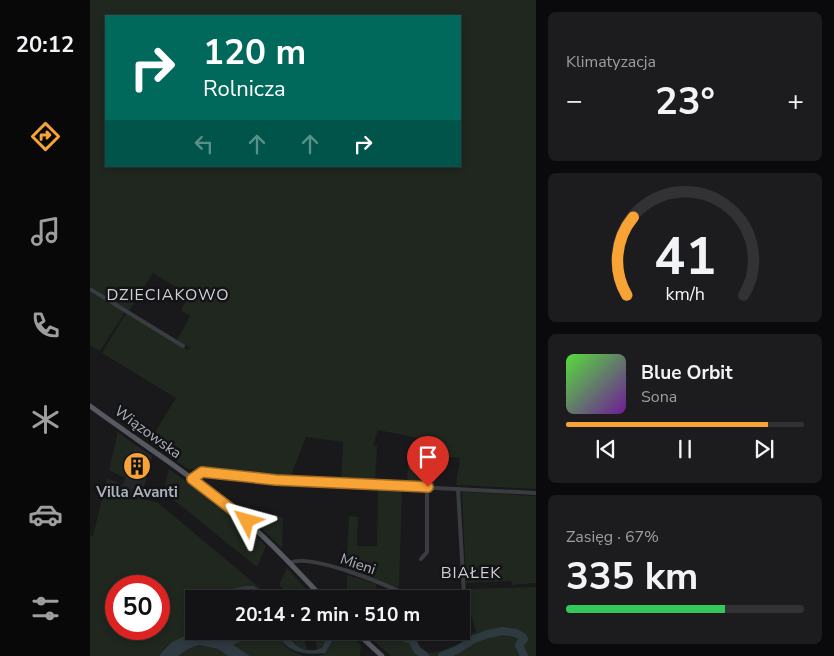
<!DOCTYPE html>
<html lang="pl">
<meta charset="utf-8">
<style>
:root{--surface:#131315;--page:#1c1c1e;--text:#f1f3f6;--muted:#9d9ea0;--line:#323234;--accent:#f7a336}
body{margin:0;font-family:"Nunito Sans",sans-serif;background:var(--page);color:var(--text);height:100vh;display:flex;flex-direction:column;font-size:19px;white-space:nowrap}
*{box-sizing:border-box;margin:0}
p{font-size:16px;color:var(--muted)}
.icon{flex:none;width:28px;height:28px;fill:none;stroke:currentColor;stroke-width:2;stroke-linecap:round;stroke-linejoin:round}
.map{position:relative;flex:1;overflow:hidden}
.drawer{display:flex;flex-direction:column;gap:12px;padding:12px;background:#0a0a0c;width:298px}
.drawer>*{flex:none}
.top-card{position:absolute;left:15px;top:15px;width:356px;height:152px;border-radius:0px;box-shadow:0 2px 8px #0003,0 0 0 1px var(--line);background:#00695c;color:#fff;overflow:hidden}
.speed{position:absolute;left:15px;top:575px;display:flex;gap:10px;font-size:25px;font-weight:700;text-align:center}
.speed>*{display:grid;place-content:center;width:65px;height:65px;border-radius:50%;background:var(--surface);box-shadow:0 2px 8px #0003,0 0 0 1px var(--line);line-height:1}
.speed .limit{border:8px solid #d22;background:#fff;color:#111}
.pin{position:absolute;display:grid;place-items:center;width:42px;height:42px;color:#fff;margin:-51px -21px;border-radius:50% 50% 50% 0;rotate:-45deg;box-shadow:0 0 5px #0007}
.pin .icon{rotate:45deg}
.me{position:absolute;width:55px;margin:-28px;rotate:309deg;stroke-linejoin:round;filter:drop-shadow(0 0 4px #0008)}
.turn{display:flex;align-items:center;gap:18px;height:105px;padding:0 15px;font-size:22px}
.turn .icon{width:65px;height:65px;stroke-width:2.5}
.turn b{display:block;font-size:35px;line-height:42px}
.lanes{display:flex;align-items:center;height:48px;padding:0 15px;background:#0003;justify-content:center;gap:25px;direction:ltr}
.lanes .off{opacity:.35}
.big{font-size:38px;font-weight:700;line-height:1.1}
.drawer .card{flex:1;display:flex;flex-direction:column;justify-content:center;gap:8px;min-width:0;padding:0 18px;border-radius:8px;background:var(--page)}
.drawer .dial{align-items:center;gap:0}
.dial svg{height:130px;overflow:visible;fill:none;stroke:var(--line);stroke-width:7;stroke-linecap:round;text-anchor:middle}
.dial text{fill:var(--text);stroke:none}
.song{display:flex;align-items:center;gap:15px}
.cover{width:60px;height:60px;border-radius:8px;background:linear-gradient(135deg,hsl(110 70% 55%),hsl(280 70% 35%))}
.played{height:5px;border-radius:2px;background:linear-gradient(90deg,var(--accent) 85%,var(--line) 85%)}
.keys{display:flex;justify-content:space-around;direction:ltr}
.heat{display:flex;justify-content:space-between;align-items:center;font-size:28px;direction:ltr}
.charge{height:8px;border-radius:4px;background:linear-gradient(90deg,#34c759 67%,var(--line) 0)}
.trip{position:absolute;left:95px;top:590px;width:285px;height:50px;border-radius:0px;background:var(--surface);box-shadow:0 2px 8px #0003,0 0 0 1px var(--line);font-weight:700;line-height:50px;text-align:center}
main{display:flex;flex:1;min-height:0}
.tab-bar{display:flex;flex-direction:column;width:90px;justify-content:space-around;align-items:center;background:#080808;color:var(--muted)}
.tab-bar .icon{width:35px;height:35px}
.tab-bar .selected{color:var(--accent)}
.tab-bar b{font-size:22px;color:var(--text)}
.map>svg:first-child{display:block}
.built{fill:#252629}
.green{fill:#1f271f;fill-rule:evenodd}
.water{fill:#2e3a40}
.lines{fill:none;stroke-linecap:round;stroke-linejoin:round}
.river{stroke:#2e3a40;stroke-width:8}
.minor{stroke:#3a3c41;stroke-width:4}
.major{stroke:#565960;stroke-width:5}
.route-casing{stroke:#a16a23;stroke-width:12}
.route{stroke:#f7a336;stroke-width:9}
.labels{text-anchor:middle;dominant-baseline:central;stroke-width:5;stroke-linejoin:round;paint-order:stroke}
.street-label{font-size:15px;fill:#abb2bc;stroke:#141417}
.poi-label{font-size:15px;font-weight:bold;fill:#abb2bc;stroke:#141417}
.neighbourhood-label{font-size:16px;letter-spacing:1px;fill:#cdd1d7;stroke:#141417}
</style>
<main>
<nav class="tab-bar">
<b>20:12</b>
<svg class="icon selected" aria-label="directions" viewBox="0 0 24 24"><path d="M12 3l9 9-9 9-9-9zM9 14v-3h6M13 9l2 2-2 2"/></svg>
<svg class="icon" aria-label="music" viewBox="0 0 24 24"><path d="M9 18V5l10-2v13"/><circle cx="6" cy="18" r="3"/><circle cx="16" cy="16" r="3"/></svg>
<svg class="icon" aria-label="phone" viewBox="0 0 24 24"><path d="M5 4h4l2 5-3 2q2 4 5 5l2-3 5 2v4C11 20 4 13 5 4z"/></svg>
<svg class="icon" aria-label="climate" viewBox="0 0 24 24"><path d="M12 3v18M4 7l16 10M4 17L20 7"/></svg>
<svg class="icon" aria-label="car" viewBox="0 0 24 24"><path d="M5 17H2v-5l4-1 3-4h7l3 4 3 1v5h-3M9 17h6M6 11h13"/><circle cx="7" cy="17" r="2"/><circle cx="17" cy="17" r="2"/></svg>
<svg class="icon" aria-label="filters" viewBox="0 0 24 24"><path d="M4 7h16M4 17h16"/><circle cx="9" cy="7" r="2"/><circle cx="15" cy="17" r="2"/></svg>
</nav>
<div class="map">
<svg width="447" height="656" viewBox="0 0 447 656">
<rect width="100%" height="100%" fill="#19191c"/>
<path class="built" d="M44 444 62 456 51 499 30 497Z"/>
<g class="green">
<path d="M0 0H446V489L366 485 370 458 348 455 345 484 317 483 319 452 323 451 328 438 288 430 283 445 287 446 285 482 251 480 253 442 216 437 200 478 98 469 59 442 86 398 12 353 36 313 98 350 100 348 87 340 100 316 91 310 99 295 63 273 39 311 0 286ZM16 16H370V166H16Z"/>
<path d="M0 291 35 312 10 351 0 345Z"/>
<path d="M28 432 44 444 35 478 19 470Z"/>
<path d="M79 469 156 527 176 546 167 567 79 496 73 494Z"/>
<path d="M17 478 34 485 31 497 51 499 67 502 183 599H177L173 593 164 586C152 586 135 590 126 599H104V631H150L136 640 123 635H101L76 646 69 656H0V535L3 536ZM26 586H69V629H26Z"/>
<path d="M288 487 312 488 309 588 256 570 259 516 268 517 267 546H287Z"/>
<path d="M372 492 446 496V583L422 585 421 581 376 583Z"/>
<path d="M161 513 193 517 192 548 160 517Z"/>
<path d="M197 568 225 599H204L189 585Z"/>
<path d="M257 575 286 584V599H257Z"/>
<path d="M446 587V656H301L273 631H325L324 640C327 643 331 649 335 652 346 656 372 642 382 637V633L386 632 376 597V589Z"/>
<path d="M297 589 319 599H296Z"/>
<path d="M162 631H185C192 645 199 651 214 656H160L142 645 157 638Z"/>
<path d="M193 631H211L218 651 204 645Z"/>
<path d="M222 631H240L232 648 228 650Z"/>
<path d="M249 631H255L271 645 270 656H229C239 651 243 641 249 631Z"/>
<path d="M109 645 128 649 138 656H88L98 649Z"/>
</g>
<g class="water">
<path d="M155 586H164L173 593 177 599H169L159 594 148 595 139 599H126L138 590Z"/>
<path d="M150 631H162L157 638 143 645 160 656H138L128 649 109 645 98 649 88 656H69C85 632 110 631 136 640Z"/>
<path d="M185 631H193C204 645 212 655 232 648L240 631H249L235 653C212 656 195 651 185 631Z"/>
</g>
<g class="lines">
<g class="river">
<path d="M291 631 322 640 327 650 335 656"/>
<path d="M352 656 367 650 384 639 398 634 413 631 426 633 433 637 434 639 429 645 434 656"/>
</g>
<g class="minor">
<path d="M0 289 93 346"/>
<path d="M102 479 112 472 186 480 447 493"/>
<path d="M368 489 375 612V617L371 619"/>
<path d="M331 559 337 552V487"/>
<path d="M200 563C221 552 304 588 326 599"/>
</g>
<g class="major">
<path d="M0 406C52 444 107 479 156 521 184 545 208 572 234 599"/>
<path d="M265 631 292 656"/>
</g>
</g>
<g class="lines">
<g class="route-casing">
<path id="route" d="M157 521 102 479 112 472 186 480 338 487"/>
</g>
<use href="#route" class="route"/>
</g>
<defs>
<g id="building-disc" transform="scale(1.4375)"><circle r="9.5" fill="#f7a336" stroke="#141417"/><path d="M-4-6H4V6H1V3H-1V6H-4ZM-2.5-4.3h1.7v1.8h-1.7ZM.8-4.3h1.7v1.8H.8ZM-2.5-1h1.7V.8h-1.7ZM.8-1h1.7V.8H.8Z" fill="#111"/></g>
</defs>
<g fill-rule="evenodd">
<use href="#building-disc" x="47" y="466"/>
</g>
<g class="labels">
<g class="street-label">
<text transform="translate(58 432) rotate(36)">Wiązowska</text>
<text transform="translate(268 564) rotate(19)">Mieni</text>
</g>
<g class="poi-label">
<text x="47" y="492">Villa Avanti</text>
</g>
<g class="neighbourhood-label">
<text x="78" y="295">DZIECIAKOWO</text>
<text x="381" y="573">BIAŁEK</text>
</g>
</g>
</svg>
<div class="speed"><div class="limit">50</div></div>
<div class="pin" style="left:338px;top:487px;background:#d93025"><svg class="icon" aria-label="arrive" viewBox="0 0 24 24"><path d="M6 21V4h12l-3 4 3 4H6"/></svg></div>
<svg class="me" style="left:157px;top:521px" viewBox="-20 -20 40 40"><path d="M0-17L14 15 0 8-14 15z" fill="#f7a336" stroke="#fff" stroke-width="4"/></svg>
<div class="trip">20:14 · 2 min · 510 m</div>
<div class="top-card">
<div class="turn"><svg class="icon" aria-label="right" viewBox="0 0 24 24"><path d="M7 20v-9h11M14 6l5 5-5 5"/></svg><div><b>120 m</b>Rolnicza</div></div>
<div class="lanes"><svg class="icon off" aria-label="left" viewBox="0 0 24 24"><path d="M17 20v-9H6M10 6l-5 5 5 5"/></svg><svg class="icon off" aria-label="ahead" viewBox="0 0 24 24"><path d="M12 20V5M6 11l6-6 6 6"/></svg><svg class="icon off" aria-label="ahead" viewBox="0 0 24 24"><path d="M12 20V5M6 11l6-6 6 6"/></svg><svg class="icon" aria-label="right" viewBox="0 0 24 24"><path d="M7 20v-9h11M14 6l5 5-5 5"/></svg></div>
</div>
</div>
<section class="drawer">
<div class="card"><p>Klimatyzacja</p>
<div class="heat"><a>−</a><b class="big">23°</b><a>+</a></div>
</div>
<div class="card dial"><svg viewBox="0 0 100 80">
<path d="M14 69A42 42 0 1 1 86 69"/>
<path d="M14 69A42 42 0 0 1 18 21" stroke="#f7a336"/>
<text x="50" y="56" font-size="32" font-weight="700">41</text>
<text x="50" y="72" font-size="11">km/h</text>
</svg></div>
<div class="card">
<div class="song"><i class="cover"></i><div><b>Blue Orbit</b><p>Sona</p></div></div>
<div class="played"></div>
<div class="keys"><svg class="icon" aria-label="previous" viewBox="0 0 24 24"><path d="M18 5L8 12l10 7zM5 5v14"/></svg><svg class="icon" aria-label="pause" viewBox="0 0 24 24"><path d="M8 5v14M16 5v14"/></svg><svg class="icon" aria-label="next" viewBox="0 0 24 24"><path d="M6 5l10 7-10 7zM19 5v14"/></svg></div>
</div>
<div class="card"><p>Zasięg · 67%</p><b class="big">335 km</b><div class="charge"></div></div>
</section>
</main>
